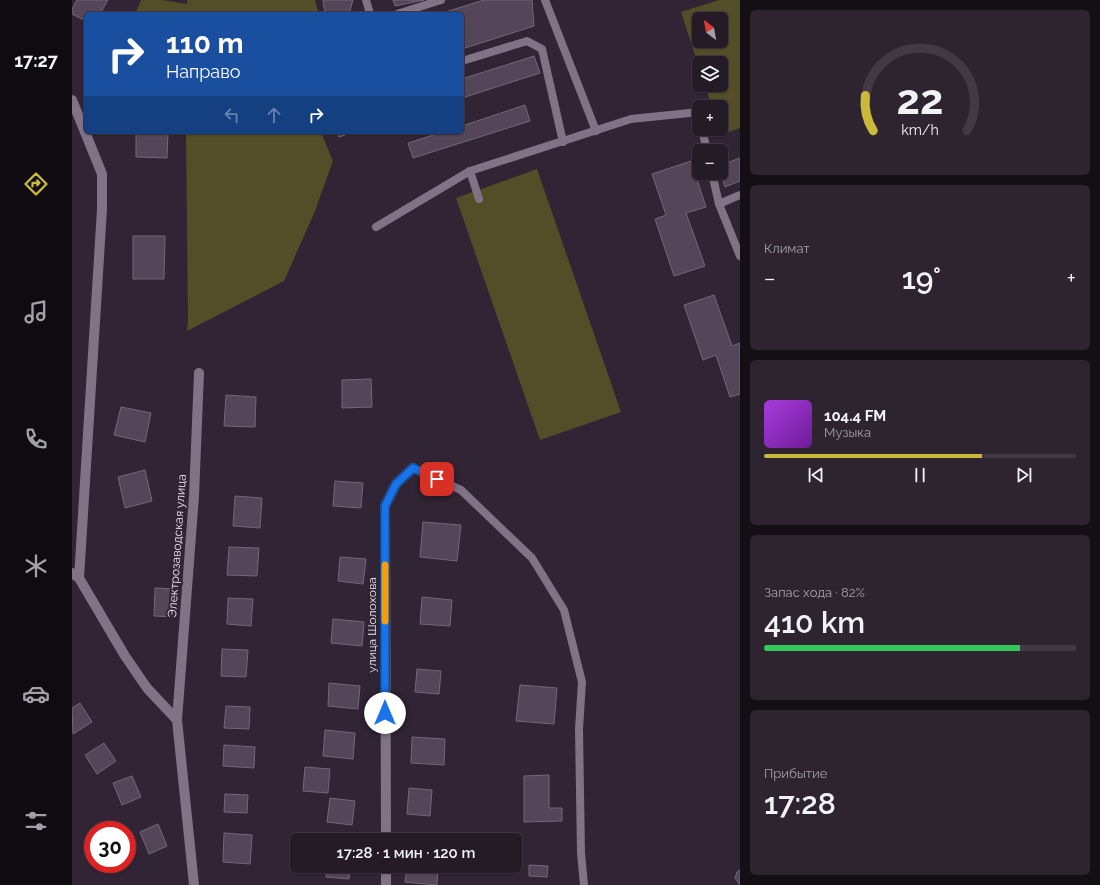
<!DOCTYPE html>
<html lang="ru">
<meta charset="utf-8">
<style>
:root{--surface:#251b27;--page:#2d242f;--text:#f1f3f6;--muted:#a3a1a7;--line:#423944;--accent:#caba3a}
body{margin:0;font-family:Raleway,sans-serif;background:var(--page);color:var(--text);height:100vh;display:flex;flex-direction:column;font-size:15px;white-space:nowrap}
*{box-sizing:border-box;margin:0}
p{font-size:13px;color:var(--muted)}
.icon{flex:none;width:22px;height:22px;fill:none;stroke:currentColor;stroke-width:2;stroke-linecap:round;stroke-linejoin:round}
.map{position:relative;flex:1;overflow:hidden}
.sheet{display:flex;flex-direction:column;gap:10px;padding:10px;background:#140f15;width:360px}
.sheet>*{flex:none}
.top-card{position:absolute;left:12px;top:12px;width:380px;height:122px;border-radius:6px;box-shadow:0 1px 3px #0004,0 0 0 1px var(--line);background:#1a4fa0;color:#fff;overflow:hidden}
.needle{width:26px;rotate:329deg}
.fabs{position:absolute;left:620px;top:12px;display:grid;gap:8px}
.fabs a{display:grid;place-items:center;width:36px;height:36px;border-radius:6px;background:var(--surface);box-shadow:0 1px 3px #0004,0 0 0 1px var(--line);font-size:20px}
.speed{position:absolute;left:12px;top:821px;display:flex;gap:8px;font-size:20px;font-weight:700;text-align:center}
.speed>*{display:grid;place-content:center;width:52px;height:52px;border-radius:50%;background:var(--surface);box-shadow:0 1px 3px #0004,0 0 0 1px var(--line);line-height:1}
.speed .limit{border:6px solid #d22;background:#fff;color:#111}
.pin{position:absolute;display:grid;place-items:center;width:34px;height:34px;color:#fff;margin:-17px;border-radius:8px;box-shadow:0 2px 6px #0006}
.me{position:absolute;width:44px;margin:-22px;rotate:0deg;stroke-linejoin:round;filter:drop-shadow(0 0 3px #0008)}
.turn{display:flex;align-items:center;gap:14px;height:84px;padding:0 16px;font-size:18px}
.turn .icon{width:52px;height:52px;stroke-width:2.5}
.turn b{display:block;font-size:28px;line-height:34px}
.lanes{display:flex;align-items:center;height:38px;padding:0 16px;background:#0003;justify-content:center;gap:20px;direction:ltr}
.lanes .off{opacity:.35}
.big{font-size:30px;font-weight:600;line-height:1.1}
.sheet .widget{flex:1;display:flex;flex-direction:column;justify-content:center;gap:6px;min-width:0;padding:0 14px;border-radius:6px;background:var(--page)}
.sheet .dial{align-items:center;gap:0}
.dial svg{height:104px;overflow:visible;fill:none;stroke:var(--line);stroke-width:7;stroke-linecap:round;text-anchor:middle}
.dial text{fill:var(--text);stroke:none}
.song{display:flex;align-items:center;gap:12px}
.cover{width:48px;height:48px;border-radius:6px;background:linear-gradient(135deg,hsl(280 70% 55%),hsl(280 70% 35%))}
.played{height:4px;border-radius:2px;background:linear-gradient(90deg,var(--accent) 70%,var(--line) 70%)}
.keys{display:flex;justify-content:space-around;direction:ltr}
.heat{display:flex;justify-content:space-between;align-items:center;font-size:22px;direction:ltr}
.charge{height:6px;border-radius:3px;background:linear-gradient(90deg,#34c759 82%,var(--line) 0)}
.trip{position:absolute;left:218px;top:833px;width:232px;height:40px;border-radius:6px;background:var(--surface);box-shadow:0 1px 3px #0004,0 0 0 1px var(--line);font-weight:600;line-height:40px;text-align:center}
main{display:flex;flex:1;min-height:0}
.menu{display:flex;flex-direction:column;width:72px;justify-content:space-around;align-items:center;background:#0f0b10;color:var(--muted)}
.menu .icon{width:28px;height:28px}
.menu .on{color:var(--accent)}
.menu b{font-size:18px;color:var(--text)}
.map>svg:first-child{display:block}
.green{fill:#534e27;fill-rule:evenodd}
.building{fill:#544658;stroke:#756679}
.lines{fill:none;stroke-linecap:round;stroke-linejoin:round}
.service{stroke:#817285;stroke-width:8}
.minor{stroke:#817285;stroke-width:10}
.route-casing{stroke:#114b97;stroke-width:10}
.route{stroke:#1a73e8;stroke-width:7}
.slow{stroke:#f59e0b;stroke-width:7}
.labels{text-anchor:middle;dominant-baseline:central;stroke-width:4;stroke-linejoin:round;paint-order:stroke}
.street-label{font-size:12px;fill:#ece3ee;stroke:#312434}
</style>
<main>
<nav class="menu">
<b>17:27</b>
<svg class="icon on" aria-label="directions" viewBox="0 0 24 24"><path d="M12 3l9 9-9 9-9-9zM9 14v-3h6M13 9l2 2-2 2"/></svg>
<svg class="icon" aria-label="music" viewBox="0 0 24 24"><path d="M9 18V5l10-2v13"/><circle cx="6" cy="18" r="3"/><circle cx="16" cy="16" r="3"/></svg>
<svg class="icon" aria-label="phone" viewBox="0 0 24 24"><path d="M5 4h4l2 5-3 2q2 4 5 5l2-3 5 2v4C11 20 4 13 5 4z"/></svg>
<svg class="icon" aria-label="climate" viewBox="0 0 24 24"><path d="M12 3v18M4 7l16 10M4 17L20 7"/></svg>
<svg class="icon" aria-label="car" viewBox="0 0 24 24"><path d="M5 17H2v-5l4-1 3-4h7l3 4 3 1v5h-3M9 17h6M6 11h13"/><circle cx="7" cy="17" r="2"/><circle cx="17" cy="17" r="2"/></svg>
<svg class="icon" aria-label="filters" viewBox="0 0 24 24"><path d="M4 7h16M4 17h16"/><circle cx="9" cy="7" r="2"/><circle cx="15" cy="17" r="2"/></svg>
</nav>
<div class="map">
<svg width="668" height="885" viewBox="0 0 668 885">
<rect width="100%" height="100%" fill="#312434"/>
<g class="green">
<path d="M69 0H90L115 4V0H243L247 14H63Z"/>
<path d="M647 0H668V128L649 135 647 129H649V107H640L633 85H649V63H627V67L609 12ZM627 19H649V41H627Z"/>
<path d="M114 132H249L261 161 243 211 212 281 115 331 116 321Z"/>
<path d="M465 169 549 412 468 440 384 198Z"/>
</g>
<g class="building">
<path d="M5 0H36L28 14H14V21L0 14V9Z"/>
<path d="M251 0H281L277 14H253Z"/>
<path d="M321 0H352L323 6Z"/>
<path d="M412 0H460L462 26 390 49V14H367Z"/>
<path d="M462 56 468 73 390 98V79Z"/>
<path d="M453 105 458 121 341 158 336 143 371 132H390V126Z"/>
<path d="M64 132H96L95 158 64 157Z"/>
<path d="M265 132H282L267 137Z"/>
<path d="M668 158V181L653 187 648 173 649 165Z"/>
<path d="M619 161 634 207 614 213 633 266 602 276 583 219 594 215 580 174Z"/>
<path d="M61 236H93L92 279H61Z"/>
<path d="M642 295 660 346 668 343V394L658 397 644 355 631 360 612 305Z"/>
<path d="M299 379 300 407 270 408V380Z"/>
<path d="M154 395 184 397 183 427 152 426Z"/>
<path d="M49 407 79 413 73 442 42 435Z"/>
<path d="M73 470 80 501 53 508 46 477Z"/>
<path d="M263 481 291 483 289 508 261 506Z"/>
<path d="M163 496 190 498 188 528 161 526Z"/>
<path d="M351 522 389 525 385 561 348 557Z"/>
<path d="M157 547 187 548 185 576 155 575Z"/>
<path d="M268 557 294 559 291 584 266 581Z"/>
<path d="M83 588 104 589V617L82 616Z"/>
<path d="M350 597 380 600 378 626 348 624Z"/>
<path d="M156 598 181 599 179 626 155 624Z"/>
<path d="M261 619 292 622 290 646 259 643Z"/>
<path d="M150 649 176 650 174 677 149 676Z"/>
<path d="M345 669 369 671 367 694 343 692Z"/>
<path d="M257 683 288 686 286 709 256 706Z"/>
<path d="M448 685 485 688 482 724 444 721Z"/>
<path d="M8 703 20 722 1 734 0 708Z"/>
<path d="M154 706 178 707 177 729 152 728Z"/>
<path d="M253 730 283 733 281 759 251 756Z"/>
<path d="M340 737 373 739 372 765 339 763Z"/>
<path d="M32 743 44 761 25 774 13 755Z"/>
<path d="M152 745 183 747 182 768 151 766Z"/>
<path d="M233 767 258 769 256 793 231 791Z"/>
<path d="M477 775V808H490V821L452 822V776Z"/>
<path d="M60 776 69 797 50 805 41 783Z"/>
<path d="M337 788 360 790 358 816 335 814Z"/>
<path d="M153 794 176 795 175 813 152 812Z"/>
<path d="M258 798 283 801 280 825 255 822Z"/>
<path d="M86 824 95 846 77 854 68 832Z"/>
<path d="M152 833 180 835 178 864 151 862Z"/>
<path d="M457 865 476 866 475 877 457 876Z"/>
<path d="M255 866H278L277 879 254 877Z"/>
<path d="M335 866H366L365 885 333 882Z"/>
<path d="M668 870V885L663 878 665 872Z"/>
</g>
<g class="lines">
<g class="service">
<path d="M294 0 298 14"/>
<path d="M473 0 524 131"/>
<path d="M325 14 369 0"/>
<path d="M390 61 455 41 470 49 491 142"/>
<path d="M630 129 635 151"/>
<path d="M398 171 407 199"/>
<path d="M640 173 647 204 668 256"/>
<path d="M647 204 668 195"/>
<path d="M304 227 398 171 559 119 627 112V114"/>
<path d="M341 468 389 490 460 558 492 610 510 682 507 729 509 853 512 885"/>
</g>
<g class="minor">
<path d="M0 100 30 174V209L7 578"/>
<path d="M0 573 7 578 53 656 75 688 105 720"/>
<path d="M314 840 313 506 324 484 341 468"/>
<path d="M314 866V885"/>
<path d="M122 885 105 720 122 496 127 373"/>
</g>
</g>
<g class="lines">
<g class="route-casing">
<path id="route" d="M313 713V506L324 484 341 468 365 479"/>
</g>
<use href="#route" class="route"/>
<path class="slow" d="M313 565V621"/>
</g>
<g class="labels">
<g class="street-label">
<text transform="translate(105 546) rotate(-86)">Электрозаводская улица</text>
<text transform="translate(300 625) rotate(-90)">улица Шолохова</text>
</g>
</g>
</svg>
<div class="fabs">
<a><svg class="needle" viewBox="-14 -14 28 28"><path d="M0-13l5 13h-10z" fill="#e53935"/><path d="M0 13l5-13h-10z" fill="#a3a1a7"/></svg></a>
<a><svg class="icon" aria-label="layers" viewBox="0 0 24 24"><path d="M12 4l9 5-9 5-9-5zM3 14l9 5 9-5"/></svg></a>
<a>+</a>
<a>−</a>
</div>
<div class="speed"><div class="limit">30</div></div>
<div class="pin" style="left:365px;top:479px;background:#d93025"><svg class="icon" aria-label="arrive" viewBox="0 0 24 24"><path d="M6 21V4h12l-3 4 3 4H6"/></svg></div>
<svg class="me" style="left:313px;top:713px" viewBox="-20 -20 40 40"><circle r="19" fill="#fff"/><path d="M0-13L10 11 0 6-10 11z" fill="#1a73e8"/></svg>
<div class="trip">17:28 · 1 мин · 120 m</div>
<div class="top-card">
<div class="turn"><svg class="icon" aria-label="right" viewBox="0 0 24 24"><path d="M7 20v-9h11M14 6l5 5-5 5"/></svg><div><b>110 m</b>Направо</div></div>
<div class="lanes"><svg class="icon off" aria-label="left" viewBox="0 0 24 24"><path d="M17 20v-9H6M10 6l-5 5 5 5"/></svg><svg class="icon off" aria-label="ahead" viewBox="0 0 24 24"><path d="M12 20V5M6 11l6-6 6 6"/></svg><svg class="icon" aria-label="right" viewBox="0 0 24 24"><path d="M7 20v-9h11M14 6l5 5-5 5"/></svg></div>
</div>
</div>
<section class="sheet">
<div class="widget dial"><svg viewBox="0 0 100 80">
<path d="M14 69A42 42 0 1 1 86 69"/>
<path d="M14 69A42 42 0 0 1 8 42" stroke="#caba3a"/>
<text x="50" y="56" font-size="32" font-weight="700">22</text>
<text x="50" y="72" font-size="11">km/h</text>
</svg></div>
<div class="widget"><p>Климат</p>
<div class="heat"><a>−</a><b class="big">19°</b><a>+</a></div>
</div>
<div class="widget">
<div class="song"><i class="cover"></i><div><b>104.4 FM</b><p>Музыка</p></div></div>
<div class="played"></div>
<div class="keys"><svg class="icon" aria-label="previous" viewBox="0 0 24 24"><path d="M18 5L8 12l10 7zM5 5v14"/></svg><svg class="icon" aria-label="pause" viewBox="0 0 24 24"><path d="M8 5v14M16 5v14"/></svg><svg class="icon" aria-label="next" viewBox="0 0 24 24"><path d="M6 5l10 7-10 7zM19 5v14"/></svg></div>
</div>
<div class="widget"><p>Запас хода · 82%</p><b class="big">410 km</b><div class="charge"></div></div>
<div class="widget"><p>Прибытие</p><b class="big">17:28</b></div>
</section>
</main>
